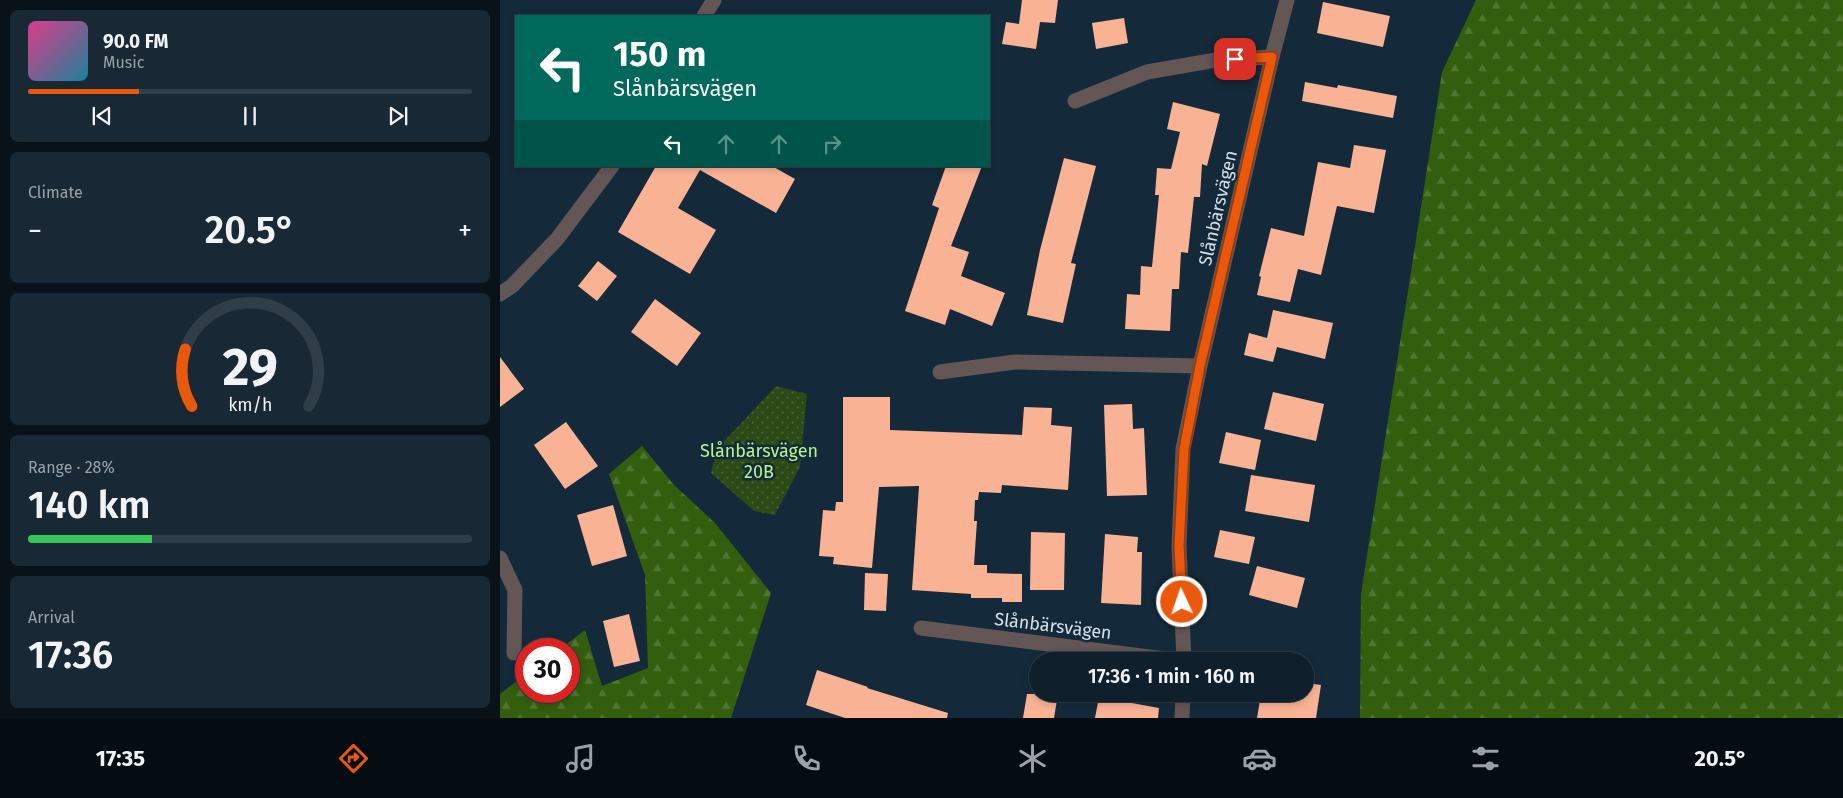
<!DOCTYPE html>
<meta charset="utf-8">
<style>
:root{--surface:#0f202c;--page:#182834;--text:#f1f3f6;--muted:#9ba3a9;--line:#2f3e48;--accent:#ea580c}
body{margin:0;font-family:"Fira Sans",sans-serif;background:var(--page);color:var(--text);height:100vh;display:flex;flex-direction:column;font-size:19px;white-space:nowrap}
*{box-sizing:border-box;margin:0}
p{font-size:16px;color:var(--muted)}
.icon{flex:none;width:28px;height:28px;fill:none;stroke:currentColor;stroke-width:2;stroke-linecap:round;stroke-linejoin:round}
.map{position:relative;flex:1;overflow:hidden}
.details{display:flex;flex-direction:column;gap:10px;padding:10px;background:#081218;width:500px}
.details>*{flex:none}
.hud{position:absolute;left:15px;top:15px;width:475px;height:152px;border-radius:0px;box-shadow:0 2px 8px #0003,0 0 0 1px var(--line);background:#00695c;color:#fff;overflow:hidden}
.speed{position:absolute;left:15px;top:638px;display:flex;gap:10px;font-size:25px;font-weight:700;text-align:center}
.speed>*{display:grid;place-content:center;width:65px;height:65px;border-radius:50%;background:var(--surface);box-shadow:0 2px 8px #0003,0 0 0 1px var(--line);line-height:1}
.speed .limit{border:8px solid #d22;background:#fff;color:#111}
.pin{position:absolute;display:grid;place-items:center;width:42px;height:42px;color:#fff;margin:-21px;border-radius:10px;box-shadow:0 2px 8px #0006}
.me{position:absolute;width:55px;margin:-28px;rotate:357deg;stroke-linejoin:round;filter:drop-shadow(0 0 4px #0008)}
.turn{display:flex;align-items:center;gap:18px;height:105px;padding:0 15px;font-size:22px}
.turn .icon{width:65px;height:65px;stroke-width:2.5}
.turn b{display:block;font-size:35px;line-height:42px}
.lanes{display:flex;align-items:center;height:48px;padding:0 15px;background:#0003;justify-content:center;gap:25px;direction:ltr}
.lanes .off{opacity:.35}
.big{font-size:38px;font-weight:600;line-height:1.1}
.details .tile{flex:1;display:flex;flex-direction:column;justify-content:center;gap:8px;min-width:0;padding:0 18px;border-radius:8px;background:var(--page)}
.details .dial{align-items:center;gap:0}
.dial svg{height:130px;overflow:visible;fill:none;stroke:var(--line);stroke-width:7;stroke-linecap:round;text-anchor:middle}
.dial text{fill:var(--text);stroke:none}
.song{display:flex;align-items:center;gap:15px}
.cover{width:60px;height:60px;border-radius:8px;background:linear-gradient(135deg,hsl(330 70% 55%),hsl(190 70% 35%))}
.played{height:5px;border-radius:2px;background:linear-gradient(90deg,var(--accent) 25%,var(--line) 25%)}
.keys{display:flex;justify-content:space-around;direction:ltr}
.heat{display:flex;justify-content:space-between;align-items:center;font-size:28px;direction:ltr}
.charge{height:8px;border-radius:4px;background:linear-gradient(90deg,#34c759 28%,var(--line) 0)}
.trip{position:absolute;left:529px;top:652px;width:285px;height:50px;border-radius:25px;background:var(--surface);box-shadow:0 2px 8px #0003,0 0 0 1px var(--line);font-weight:600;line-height:50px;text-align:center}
.menu{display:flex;height:80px;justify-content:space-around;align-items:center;background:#060d12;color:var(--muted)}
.menu .icon{width:35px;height:35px}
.menu .current{color:var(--accent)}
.menu b{font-size:22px;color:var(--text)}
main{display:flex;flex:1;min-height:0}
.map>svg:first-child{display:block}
.forest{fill:url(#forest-firs)}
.park{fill:url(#park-dots)}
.building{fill:#fab295}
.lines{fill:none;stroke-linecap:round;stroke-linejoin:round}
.minor{stroke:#645654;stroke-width:15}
.route-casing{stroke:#983908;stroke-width:12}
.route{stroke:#ea580c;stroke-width:9}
.labels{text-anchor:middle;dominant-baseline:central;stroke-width:5;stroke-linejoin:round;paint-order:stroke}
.street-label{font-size:18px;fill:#d3e0eb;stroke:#142a3a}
.park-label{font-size:18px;fill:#b6f48e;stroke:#142a3a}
</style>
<main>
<section class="details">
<div class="tile">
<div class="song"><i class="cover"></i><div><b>90.0 FM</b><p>Music</p></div></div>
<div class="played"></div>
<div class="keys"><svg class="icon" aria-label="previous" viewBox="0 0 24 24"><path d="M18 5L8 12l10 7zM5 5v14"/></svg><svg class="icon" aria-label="pause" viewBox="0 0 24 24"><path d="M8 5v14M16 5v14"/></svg><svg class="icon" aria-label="next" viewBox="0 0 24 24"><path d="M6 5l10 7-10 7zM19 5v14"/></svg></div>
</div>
<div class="tile"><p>Climate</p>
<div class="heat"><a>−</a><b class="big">20.5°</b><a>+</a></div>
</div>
<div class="tile dial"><svg viewBox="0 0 100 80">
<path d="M14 69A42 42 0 1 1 86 69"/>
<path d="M14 69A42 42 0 0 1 10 34" stroke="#ea580c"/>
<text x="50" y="56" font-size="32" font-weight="700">29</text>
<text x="50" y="72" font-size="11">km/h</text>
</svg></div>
<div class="tile"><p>Range · 28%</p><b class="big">140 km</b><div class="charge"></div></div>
<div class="tile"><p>Arrival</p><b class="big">17:36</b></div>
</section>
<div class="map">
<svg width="1343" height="718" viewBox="0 0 1343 718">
<defs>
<pattern id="forest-firs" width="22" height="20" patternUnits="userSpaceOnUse" patternTransform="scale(1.25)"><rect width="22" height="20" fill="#335e0e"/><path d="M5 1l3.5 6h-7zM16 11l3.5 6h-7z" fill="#507531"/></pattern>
<pattern id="park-dots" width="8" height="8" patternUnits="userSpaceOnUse" patternTransform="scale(1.25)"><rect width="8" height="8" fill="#2c4a15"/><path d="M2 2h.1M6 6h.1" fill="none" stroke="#4a6437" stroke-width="1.8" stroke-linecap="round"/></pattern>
</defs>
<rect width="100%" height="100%" fill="#142a3a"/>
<g class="forest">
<path d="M976 0H1343V718H860L861 594 942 72Z"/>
<path d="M142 446 174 485 215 523 271 593 231 718H0V694L26 674V691H69V649H60L85 630 102 686 148 668 145 575 109 474Z"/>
</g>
<path class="park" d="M276 386 307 394 300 467 275 515 254 511 211 473 217 449Z"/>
<g class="building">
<path d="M522 0H558L555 23 540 22 536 49 502 44 506 22 519 24Z"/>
<path d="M823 2 890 16 883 47 817 33Z"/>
<path d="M624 18 628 43 596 49 592 23Z"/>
<path d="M805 82 837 88 838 85 897 96 893 118 802 101Z"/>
<path d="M673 102 720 114 707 166 702 164 700 197H694L688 253 681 252 679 289H672L670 331 625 329 627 294 640 295 641 266 652 267 659 195H655L657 168 671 169 680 132 667 129Z"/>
<path d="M854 145 886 150 874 213 837 206 821 275 798 269 790 302 757 295 761 277 759 276 771 228 804 236 818 162 850 168Z"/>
<path d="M564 158 596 166 571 263 576 264 563 323 527 315 540 250Z"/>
<path d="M156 166H272L295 179 276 213 200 170 178 208 216 230 190 274 118 232Z"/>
<path d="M446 166H482L451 246 469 252 461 276 505 293 492 326 450 309 445 325 405 311 439 208 432 205Z"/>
<path d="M98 261 117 276 97 301 78 286Z"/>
<path d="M155 299 201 333 177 366 131 332Z"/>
<path d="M773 310 833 323 825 359 777 347 773 362 744 355 749 333 767 338Z"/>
<path d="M0 357 24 389 0 407Z"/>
<path d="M773 392 824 404 816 441 764 429Z"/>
<path d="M343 397H390V430L522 435 524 407 552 408 551 425 572 427 568 490 502 485 501 493 479 492 478 500H475L474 521H477L474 565H487V573L522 574V602H502V598H471V594L412 590 419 486 379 487 372 568 333 564 334 557 319 556 323 510 335 511 336 502H343Z"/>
<path d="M632 404 633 429 644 428 647 495 607 496 604 405Z"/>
<path d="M66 422 98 466 65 489 34 445Z"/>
<path d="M726 432 761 440 755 470 719 463Z"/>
<path d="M751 475 815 485 809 522 745 511Z"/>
<path d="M113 505 127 556 92 566 77 515Z"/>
<path d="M720 530 755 537 749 564 714 557Z"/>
<path d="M531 532 565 533 564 590H530Z"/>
<path d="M605 534 638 537 637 552H642L641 605 601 603Z"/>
<path d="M757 566 805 578 797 608 749 595Z"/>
<path d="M365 573 388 574 386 611 364 610Z"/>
<path d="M129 614 140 661 114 667 103 621Z"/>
<path d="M317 670 368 687 367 688 448 713 447 718H345L306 705Z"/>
<path d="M805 672 814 674V684L821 685 816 718H757L761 694H805Z"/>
<path d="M527 694H558L554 718H523Z"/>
<path d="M599 697 659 708 658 718H595Z"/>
</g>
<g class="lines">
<g class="minor">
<path d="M204 16 214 0"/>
<path d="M575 101 647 72 716 60 772 57"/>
<path d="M0 294 12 286 57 239 112 166"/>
<path d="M440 372 515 362 700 366"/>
<path d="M0 558 15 590 14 653"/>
<path d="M421 628 681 661"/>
<path d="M684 661 679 546 683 449 700 366 772 57 787 0"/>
<path d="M682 718 683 694"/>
</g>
</g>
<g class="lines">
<g class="route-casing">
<path id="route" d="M682 602 679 546 684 449 700 366 772 57 735 59"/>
</g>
<use href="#route" class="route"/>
</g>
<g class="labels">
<g class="street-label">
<text transform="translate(718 208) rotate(-77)">Slånbärsvägen</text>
<text transform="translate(553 626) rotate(7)">Slånbärsvägen</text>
</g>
<g class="park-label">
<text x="259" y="451">Slånbärsvägen<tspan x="259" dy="21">20B</tspan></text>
</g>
</g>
</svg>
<div class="speed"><div class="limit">30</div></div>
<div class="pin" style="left:735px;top:59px;background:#d93025"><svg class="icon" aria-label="arrive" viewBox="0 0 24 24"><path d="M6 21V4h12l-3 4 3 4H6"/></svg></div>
<svg class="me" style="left:682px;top:602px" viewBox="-20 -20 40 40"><circle r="17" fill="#ea580c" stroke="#fff" stroke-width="3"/><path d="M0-11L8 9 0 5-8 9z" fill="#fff"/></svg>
<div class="trip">17:36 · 1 min · 160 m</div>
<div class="hud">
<div class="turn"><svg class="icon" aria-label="left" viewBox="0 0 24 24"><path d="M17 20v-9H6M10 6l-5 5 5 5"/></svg><div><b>150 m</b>Slånbärsvägen</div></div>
<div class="lanes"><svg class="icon" aria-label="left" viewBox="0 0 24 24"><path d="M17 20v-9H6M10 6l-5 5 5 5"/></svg><svg class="icon off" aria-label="ahead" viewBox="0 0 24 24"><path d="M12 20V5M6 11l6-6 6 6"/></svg><svg class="icon off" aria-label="ahead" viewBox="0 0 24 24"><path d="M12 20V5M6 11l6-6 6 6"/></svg><svg class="icon off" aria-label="right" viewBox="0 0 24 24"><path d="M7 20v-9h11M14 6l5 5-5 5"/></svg></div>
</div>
</div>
</main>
<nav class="menu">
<b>17:35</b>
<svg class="icon current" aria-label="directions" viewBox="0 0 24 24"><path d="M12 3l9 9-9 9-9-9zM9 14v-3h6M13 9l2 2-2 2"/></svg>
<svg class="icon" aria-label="music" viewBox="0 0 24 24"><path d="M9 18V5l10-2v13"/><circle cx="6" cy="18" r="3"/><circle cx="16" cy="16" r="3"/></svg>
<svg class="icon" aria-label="phone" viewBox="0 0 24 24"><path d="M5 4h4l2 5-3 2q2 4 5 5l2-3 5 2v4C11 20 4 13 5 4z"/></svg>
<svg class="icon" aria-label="climate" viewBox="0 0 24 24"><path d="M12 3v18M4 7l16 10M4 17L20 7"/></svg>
<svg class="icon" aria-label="car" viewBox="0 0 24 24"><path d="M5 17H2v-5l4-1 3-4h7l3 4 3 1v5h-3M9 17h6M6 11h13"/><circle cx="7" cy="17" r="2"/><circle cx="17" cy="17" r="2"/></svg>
<svg class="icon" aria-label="filters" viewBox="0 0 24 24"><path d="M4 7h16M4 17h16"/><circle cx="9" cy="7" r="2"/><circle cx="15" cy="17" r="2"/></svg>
<b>20.5°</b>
</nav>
